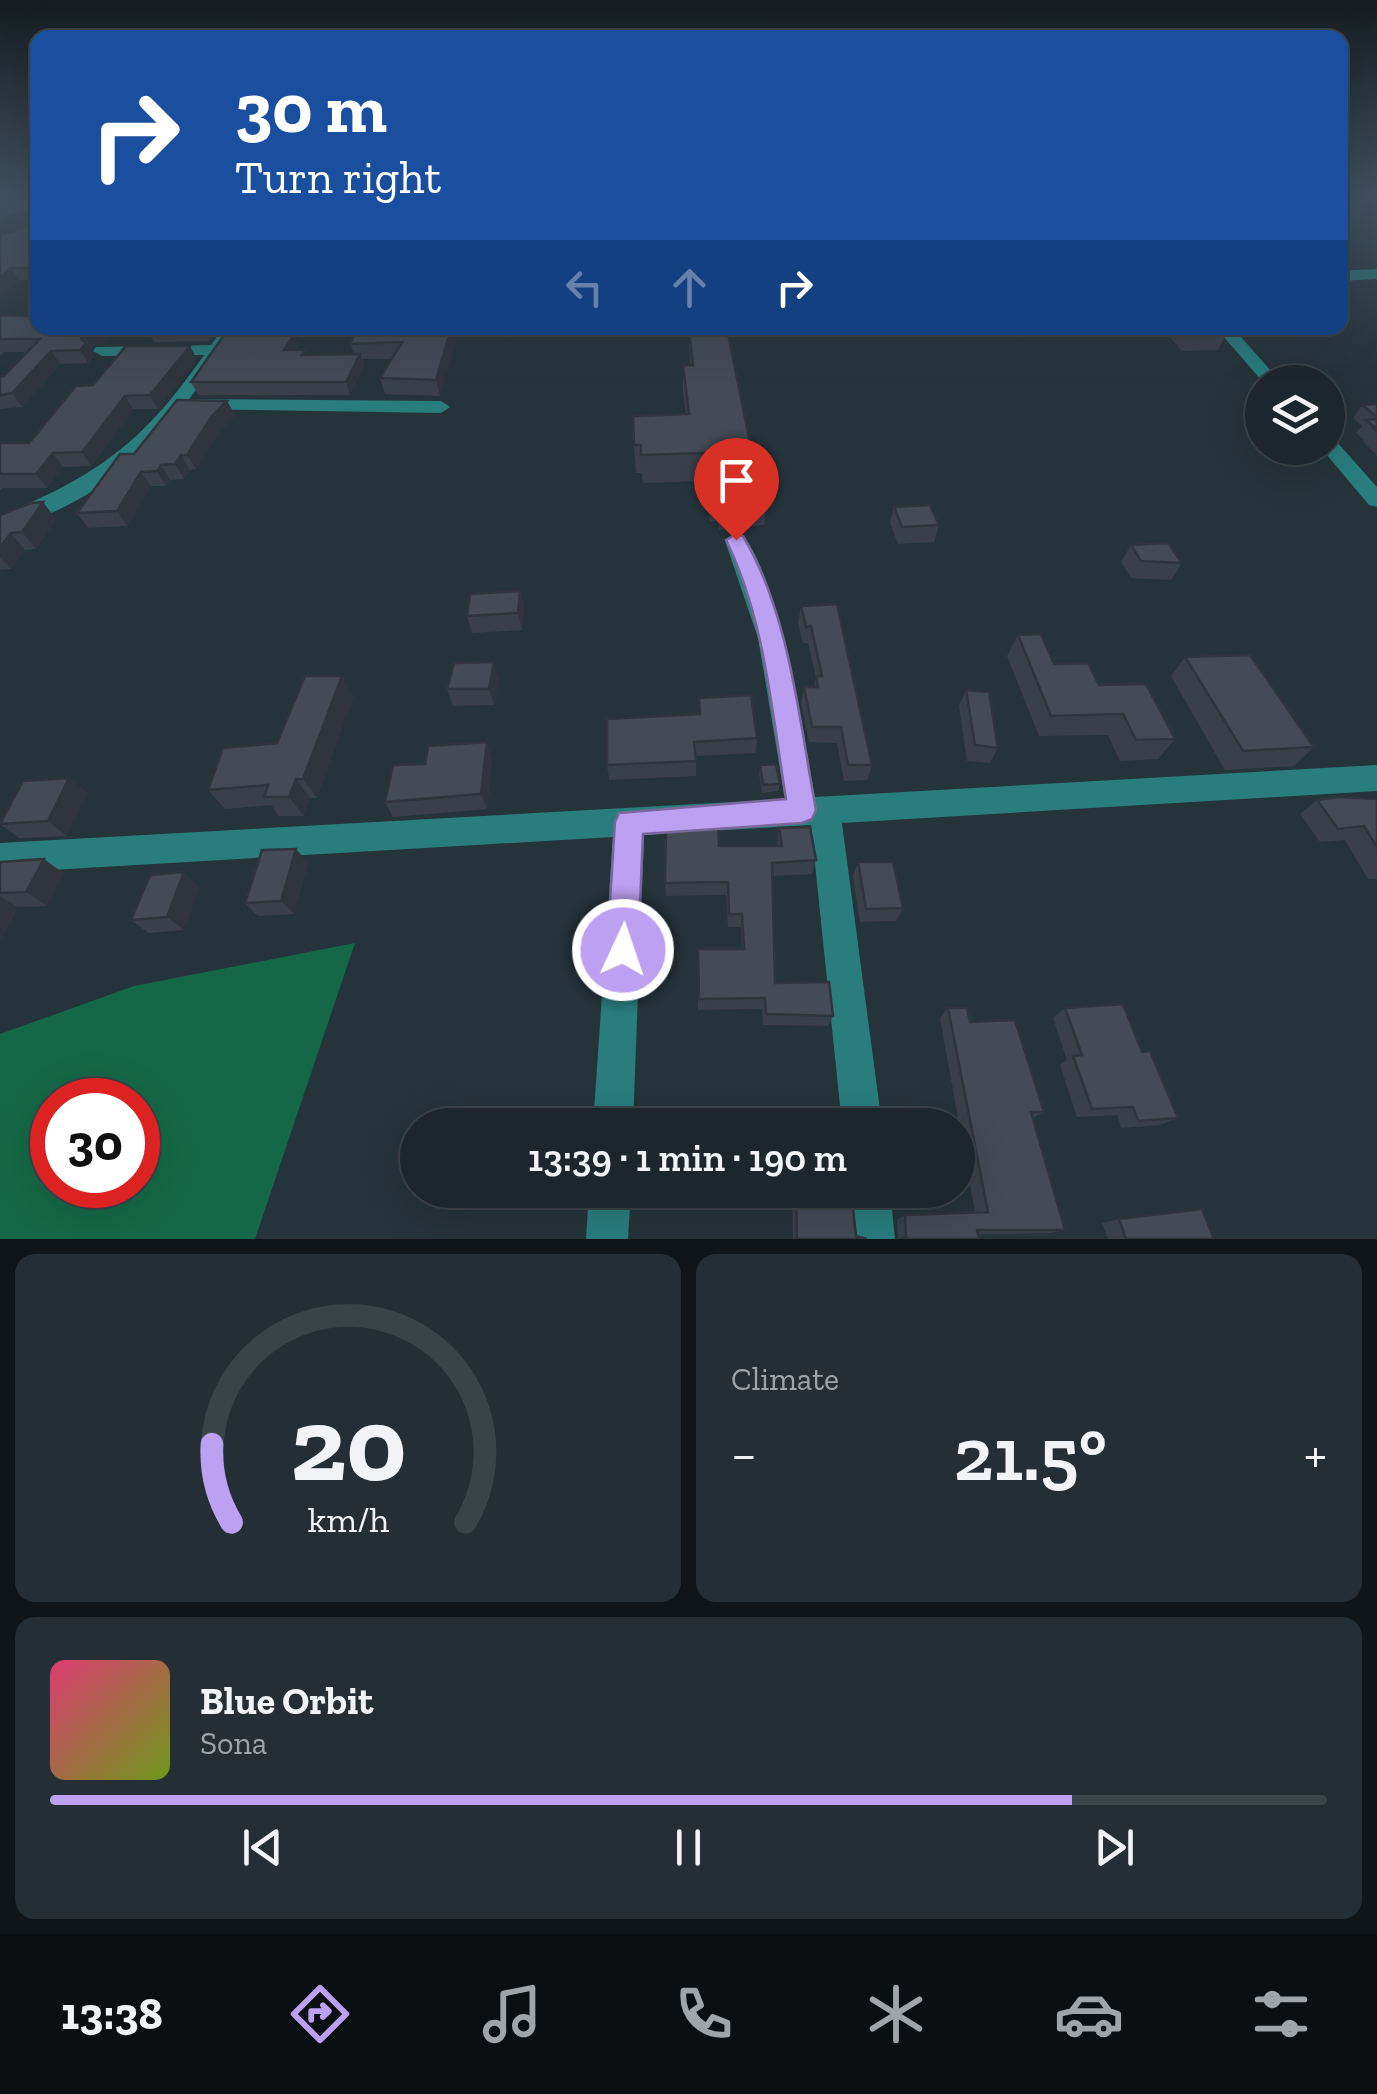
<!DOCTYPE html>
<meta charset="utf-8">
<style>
:root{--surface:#1c262c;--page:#252e34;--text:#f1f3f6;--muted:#a0a5a9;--line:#3a4348;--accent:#bca0f2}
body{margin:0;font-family:"Zilla Slab",serif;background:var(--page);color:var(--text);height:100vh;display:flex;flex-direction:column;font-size:38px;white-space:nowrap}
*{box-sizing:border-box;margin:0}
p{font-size:32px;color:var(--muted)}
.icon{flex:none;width:55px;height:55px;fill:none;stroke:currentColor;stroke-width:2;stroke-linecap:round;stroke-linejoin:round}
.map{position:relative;height:1239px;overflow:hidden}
.sheet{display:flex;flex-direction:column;gap:15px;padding:15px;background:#0f1518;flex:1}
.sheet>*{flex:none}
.guide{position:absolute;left:30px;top:30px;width:1318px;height:305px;border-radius:20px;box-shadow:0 10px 40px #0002,0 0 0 2px var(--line);background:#1a4fa0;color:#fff;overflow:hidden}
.buttons{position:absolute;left:1245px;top:365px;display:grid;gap:20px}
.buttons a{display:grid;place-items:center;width:100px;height:100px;border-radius:50%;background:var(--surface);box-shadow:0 10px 40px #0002,0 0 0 2px var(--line);font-size:50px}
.speed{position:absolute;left:30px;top:1078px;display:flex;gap:20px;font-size:50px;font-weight:700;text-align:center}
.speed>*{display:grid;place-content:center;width:130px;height:130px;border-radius:50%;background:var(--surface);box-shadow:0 10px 40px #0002,0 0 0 2px var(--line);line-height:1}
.speed .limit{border:15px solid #d22;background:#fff;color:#111}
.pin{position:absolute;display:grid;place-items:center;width:85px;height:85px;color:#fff;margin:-102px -42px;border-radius:50% 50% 50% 0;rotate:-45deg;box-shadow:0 0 10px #0007}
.pin .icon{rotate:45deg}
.me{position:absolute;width:110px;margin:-55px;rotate:3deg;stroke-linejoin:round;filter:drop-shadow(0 0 8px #0008)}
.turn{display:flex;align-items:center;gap:35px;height:210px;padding:0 40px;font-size:45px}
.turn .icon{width:130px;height:130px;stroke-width:2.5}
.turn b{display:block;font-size:70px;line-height:85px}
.lanes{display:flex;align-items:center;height:95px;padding:0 40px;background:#0003;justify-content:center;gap:50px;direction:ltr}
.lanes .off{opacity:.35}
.big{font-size:75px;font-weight:600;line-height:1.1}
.sheet .widget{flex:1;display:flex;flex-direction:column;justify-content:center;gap:15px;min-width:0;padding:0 35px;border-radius:20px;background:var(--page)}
.sheet .dial{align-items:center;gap:0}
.dial svg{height:260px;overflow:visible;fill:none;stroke:var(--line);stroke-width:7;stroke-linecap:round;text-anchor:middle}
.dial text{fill:var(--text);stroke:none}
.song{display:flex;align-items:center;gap:30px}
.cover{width:120px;height:120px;border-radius:15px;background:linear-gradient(135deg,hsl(340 70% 55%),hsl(80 70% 35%))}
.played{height:10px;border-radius:5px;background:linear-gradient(90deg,var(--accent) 80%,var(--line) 80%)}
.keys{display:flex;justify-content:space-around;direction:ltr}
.heat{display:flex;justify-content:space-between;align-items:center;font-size:55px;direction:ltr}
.sheet .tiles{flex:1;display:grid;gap:15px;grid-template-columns:1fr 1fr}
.widget:last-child{grid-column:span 2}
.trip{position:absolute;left:400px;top:1108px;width:575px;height:100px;border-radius:50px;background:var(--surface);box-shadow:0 10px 40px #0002,0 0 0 2px var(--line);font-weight:600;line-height:100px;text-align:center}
.tab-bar{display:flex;height:160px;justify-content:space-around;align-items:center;background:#0b0f12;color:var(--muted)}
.tab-bar .icon{width:70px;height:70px}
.tab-bar .on{color:var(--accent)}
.tab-bar b{font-size:45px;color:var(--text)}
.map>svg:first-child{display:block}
.green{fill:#156847;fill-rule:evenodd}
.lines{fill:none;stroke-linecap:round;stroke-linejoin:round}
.minor{fill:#297d7d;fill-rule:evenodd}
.wall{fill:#3a404a}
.shaded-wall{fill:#30343c}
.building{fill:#444a56;stroke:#30343c;stroke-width:2.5}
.route{fill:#bca0f2;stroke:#7a689d;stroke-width:2.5}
</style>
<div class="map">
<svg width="1377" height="1239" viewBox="0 0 1377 1239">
<rect width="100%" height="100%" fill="#25333a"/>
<path class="green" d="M355 943 255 1239H0V1034L134 986ZM52 1100H138V1185H52Z"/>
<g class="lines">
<g class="minor">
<path d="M1377 269V279L1340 281V271Z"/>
<path d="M223 328H239C175 425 119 499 0 531V516C98 475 143 443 204 355L102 356 93 351 96 347 211 345Z"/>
<path d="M1216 328H1233L1281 382H1263Z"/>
<path d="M198 399 441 401 450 407 441 413 191 409V401Z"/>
<path d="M1328 438 1335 440 1377 487V507L1369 505 1321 448H1328Z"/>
<path d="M736 533C774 544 807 755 815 797L1377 765V791L842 823 882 1125H842L811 825 644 835 633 1125H593L613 837 0 873V843L785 799 758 638 725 541Z"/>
<path d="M589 1190H631L628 1239H586Z"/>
<path d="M848 1190H890L895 1239H853Z"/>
</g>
</g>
<g class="wall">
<path d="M0 197H38V278L34 280H19L0 296V235L32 225 33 222 0 233Z"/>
<path d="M1340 197 1370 198 1358 217 1340 218Z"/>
<path d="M0 315 112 332 103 343 93 345 90 350 94 356 88 363 60 364 22 407 0 409V376H4L27 352H4L0 356Z"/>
<path d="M220 328 209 341 154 342 147 330Z"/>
<path d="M230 328H296L293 334 299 346 297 350 307 355 354 354 350 344 358 328H453L456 340 440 396 385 394 380 378 392 359H362L364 366 350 395H198L191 382Z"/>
<path d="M1162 328H1219L1226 335 1218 350 1182 351Z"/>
<path d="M689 330 767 497 764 525 719 530 717 521 710 522 705 481 643 483 642 473H636L634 445 686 414 683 392V365H690Z"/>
<path d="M197 359 158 409H133L91 466 63 467 47 488H2L0 490V443H29L93 385Z"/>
<path d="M227 401 235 415 219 432 196 469 190 470 184 479 170 480 166 486H151L127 526 88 528 77 513 134 454Z"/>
<path d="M1377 404V455L1362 441 1364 440 1356 433 1362 426 1353 418 1362 405Z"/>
<path d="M894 507 939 525 934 542 898 544 890 523Z"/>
<path d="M0 515 56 519 36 549 25 550 11 569 0 570Z"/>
<path d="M1131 545 1182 563 1171 580 1131 578 1121 562Z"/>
<path d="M520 591 524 608 522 630 472 633 467 616Z"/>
<path d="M837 604 872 765 867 780 844 781 837 743 809 742 801 703 804 687H814L816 677 808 643H803L798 623 801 606Z"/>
<path d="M1018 635 1054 664 1175 739 1158 759 1120 761 1108 735 1039 736 1007 656Z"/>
<path d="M1185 657 1314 747 1294 766 1225 770 1171 676Z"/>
<path d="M342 676 353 697 317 798H310L304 816H279L271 805 225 809 208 790 277 743Z"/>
<path d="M499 679 494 705 453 706 447 689Z"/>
<path d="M966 690 998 748 990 763 967 761 959 706Z"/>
<path d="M699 698 757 738 756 753 696 756V776L609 780 607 765 699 714Z"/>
<path d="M492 758 487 809 393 817 385 802Z"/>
<path d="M760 765 780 784 778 791 762 793 759 773Z"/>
<path d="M69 778 87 793 66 836 19 838 0 824Z"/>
<path d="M1377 799V879H1368L1345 840 1320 842 1300 814 1317 800Z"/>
<path d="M779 828 816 860 812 874 772 876 775 983 833 1016 828 1026 763 1025 762 1009 698 1010V949H742L741 927H728L726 895 666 896 665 883 719 846H777Z"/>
<path d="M0 862 63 873 47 906 18 907 0 941Z"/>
<path d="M858 862 903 908 896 921 860 922 853 876Z"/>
<path d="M308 863 294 914 258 916 245 903Z"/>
<path d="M199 886 184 930 149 933 131 920Z"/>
<path d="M948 1008 970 1022 1044 1112 1033 1118 1065 1230 1051 1233 978 1234 898 1239 897 1220 905 1215 975 1212 940 1018Z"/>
<path d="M1065 1008 1142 1052 1178 1118 1160 1125 1121 1128 1117 1115 1077 1117 1060 1065 1067 1060 1053 1018Z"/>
<path d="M792 1190H851L856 1236 867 1239H793Z"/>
<path d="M1119 1219 1214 1239H1108L1102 1223Z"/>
</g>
<g class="shaded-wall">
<path d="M30 209 37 220 0 233V219Z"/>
<path d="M38 259V278L34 280 27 268Z"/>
<path d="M11 268 19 280 0 296V277Z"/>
<path d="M98 328H110L112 332 103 343 93 345 90 350 94 356 88 363 80 350 81 339 85 332Z"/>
<path d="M204 328H220L209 341 203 329Z"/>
<path d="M284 328H296L285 347 280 334Z"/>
<path d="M451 328H453L456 340 440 396 436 380Z"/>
<path d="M294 334 299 346 290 363 284 350Z"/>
<path d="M190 346 197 359 158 409 150 395Z"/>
<path d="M51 351 60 364 22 407 12 393Z"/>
<path d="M360 354 364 366 350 395 346 382Z"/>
<path d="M125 396 133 409 91 466 82 452Z"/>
<path d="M227 401 235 415 219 432 196 469 187 455 211 417Z"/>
<path d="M53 453 63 467 47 488 36 474Z"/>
<path d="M181 455 190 470 184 479 175 464Z"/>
<path d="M161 465 170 480 166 486 157 471Z"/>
<path d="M141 472 151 486 127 526 117 511Z"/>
<path d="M43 502 56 519 36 549 22 532Z"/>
<path d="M11 533 25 550 11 569 0 557V547Z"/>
<path d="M520 591 524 608 522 630 518 613Z"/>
<path d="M494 662 499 679 494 705 489 689Z"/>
<path d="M342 676 353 697 317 798 303 779Z"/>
<path d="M487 742 492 758 487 809 481 794Z"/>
<path d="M69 778 87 793 66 836 48 821Z"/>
<path d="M296 779 310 798 304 816 289 797Z"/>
<path d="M296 849 308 863 294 914 281 901Z"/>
<path d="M44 859 63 873 47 906 26 892Z"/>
<path d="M184 872 199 886 184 930 167 917Z"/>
<path d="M0 896 18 907 0 941Z"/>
</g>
<g class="building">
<path d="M0 197H38V259L27 268H11L0 277V235L32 225 35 212 30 209 0 219Z"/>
<path d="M1340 197H1369L1370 198 1347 197 1364 207 1340 208Z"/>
<path d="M38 303V328H98L96 330 85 332 81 339 86 343 80 350 51 351 12 393 0 395V376H4L40 339H0V315L30 316 34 307Z"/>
<path d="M156 328H204L147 330Z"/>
<path d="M229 328H284L280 334H294L284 350H305L302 355 360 354 346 382H191Z"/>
<path d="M358 328H451L436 380 380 378 402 342 350 344Z"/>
<path d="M1182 328H1219L1226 335 1190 336Z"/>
<path d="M727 329 756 472H761L767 497 720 502 718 493 711 494 705 453 641 455V445H634L633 416 689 414 683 365H693L689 330Z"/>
<path d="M126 346H190L150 395 125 396 82 452 53 453 36 474H0V443H29L76 386 93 385Z"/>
<path d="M177 400 227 401 211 417 187 455H181L175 464 161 465 157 471 141 472 117 511 77 513 120 454H134Z"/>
<path d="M1377 404V417L1362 405Z"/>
<path d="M1377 419V432L1373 428H1376L1366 420Z"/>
<path d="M43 502 22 532 11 533 0 547V515L31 503Z"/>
<path d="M930 505 939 525 902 527 894 507Z"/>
<path d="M1168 543 1182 563 1141 561 1131 545Z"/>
<path d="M520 591 518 613 467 616 470 594Z"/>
<path d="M837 604 872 765H848L841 727H812L804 687H818L816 676H822L811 626 806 627 801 606Z"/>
<path d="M1041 634 1054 664 1088 663 1099 685 1146 684 1175 739 1136 740 1123 714 1051 716 1018 635Z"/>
<path d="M1250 655 1314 747 1243 751 1185 657Z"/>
<path d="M494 662 489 689H447L454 663Z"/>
<path d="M305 676H342L303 779H296L289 797H264L268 785 208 790 223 748 277 743Z"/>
<path d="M966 690 989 692 998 748 975 745Z"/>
<path d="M751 695 757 738 694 742 696 761 607 765V719L700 714 699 698Z"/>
<path d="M487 742 481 794 385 802 393 765 425 764 428 746Z"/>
<path d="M776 764 780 784 763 785 760 765Z"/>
<path d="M69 778 48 821 0 824 23 781Z"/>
<path d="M1338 797 1377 799V847L1364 826 1338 829 1317 800Z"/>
<path d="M666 826H718L719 846H782L779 828 810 827 816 860 772 863 775 983 829 982 833 1016 766 1014 765 998 699 999 698 949H744L742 914H729L728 882 665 883Z"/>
<path d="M296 849 281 901 245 903 262 850Z"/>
<path d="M44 859 26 892 0 893V862Z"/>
<path d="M858 862H893L903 908 866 909Z"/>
<path d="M184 872 167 917 131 920 150 875Z"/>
<path d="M1123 1004 1142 1052 1150 1051 1178 1118 1138 1121 1133 1107 1092 1109 1073 1056 1082 1055 1065 1008Z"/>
<path d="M948 1008H967L970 1022 1015 1020 1044 1112H1031L1065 1230H977L979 1239H900L906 1238 905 1215 988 1212Z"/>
<path d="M796 1190H851L856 1236 867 1239H797Z"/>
<path d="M1202 1209 1214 1239H1126L1119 1219Z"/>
</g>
<linearGradient id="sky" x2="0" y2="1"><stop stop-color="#141c20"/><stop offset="0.53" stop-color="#405060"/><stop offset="1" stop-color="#405060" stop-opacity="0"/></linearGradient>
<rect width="1377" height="370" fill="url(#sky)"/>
<path class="route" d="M736 534 743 536C790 615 799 720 816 810L812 819 802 823 643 834 638 950 634 961 623 965 612 961 607 950 615 822 619 813 786 799C772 713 765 619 726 540Z"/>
</svg>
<div class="buttons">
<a><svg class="icon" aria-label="layers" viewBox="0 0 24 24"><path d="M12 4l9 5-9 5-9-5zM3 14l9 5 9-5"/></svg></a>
</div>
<div class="speed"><div class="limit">30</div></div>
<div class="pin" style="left:736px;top:540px;background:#d93025"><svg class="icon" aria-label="arrive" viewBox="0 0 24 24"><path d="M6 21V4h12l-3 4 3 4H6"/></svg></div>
<svg class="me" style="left:623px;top:950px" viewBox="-20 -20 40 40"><circle r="17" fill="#bca0f2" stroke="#fff" stroke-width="3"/><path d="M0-11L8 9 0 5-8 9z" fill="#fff"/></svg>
<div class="trip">13:39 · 1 min · 190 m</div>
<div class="guide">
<div class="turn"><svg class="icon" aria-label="right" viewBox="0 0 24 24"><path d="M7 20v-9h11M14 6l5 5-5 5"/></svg><div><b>30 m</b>Turn right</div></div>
<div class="lanes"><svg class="icon off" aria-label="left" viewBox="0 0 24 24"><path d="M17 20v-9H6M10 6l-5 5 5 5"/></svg><svg class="icon off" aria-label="ahead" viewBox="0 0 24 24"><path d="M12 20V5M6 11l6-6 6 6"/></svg><svg class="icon" aria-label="right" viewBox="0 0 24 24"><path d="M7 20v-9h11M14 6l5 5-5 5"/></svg></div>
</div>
</div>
<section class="sheet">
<div class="tiles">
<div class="widget dial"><svg viewBox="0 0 100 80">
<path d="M14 69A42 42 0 1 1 86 69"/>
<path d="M14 69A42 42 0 0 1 8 45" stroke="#bca0f2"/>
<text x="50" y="56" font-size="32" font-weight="700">20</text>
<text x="50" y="72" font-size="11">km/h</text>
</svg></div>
<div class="widget"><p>Climate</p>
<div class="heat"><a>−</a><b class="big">21.5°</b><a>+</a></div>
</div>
<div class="widget">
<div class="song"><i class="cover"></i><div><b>Blue Orbit</b><p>Sona</p></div></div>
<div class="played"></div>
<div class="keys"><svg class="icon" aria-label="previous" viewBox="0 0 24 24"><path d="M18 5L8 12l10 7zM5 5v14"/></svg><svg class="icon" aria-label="pause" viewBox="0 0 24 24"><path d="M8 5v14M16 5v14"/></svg><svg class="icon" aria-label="next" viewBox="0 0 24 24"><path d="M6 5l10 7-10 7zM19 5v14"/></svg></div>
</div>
</div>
</section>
<nav class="tab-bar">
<b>13:38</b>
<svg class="icon on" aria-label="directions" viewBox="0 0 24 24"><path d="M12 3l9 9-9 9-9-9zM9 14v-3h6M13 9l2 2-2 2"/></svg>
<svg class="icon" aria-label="music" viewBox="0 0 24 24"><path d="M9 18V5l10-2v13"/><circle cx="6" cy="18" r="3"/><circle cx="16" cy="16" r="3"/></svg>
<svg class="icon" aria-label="phone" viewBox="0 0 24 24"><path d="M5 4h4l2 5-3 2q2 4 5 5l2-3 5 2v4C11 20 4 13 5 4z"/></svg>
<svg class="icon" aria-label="climate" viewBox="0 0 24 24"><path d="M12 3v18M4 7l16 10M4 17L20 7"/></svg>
<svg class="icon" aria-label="car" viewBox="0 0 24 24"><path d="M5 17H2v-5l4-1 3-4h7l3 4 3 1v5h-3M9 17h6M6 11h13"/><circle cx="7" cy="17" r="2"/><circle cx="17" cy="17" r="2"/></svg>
<svg class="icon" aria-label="filters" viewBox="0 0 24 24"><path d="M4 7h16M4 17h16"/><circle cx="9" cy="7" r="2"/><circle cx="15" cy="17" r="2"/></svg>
</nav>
